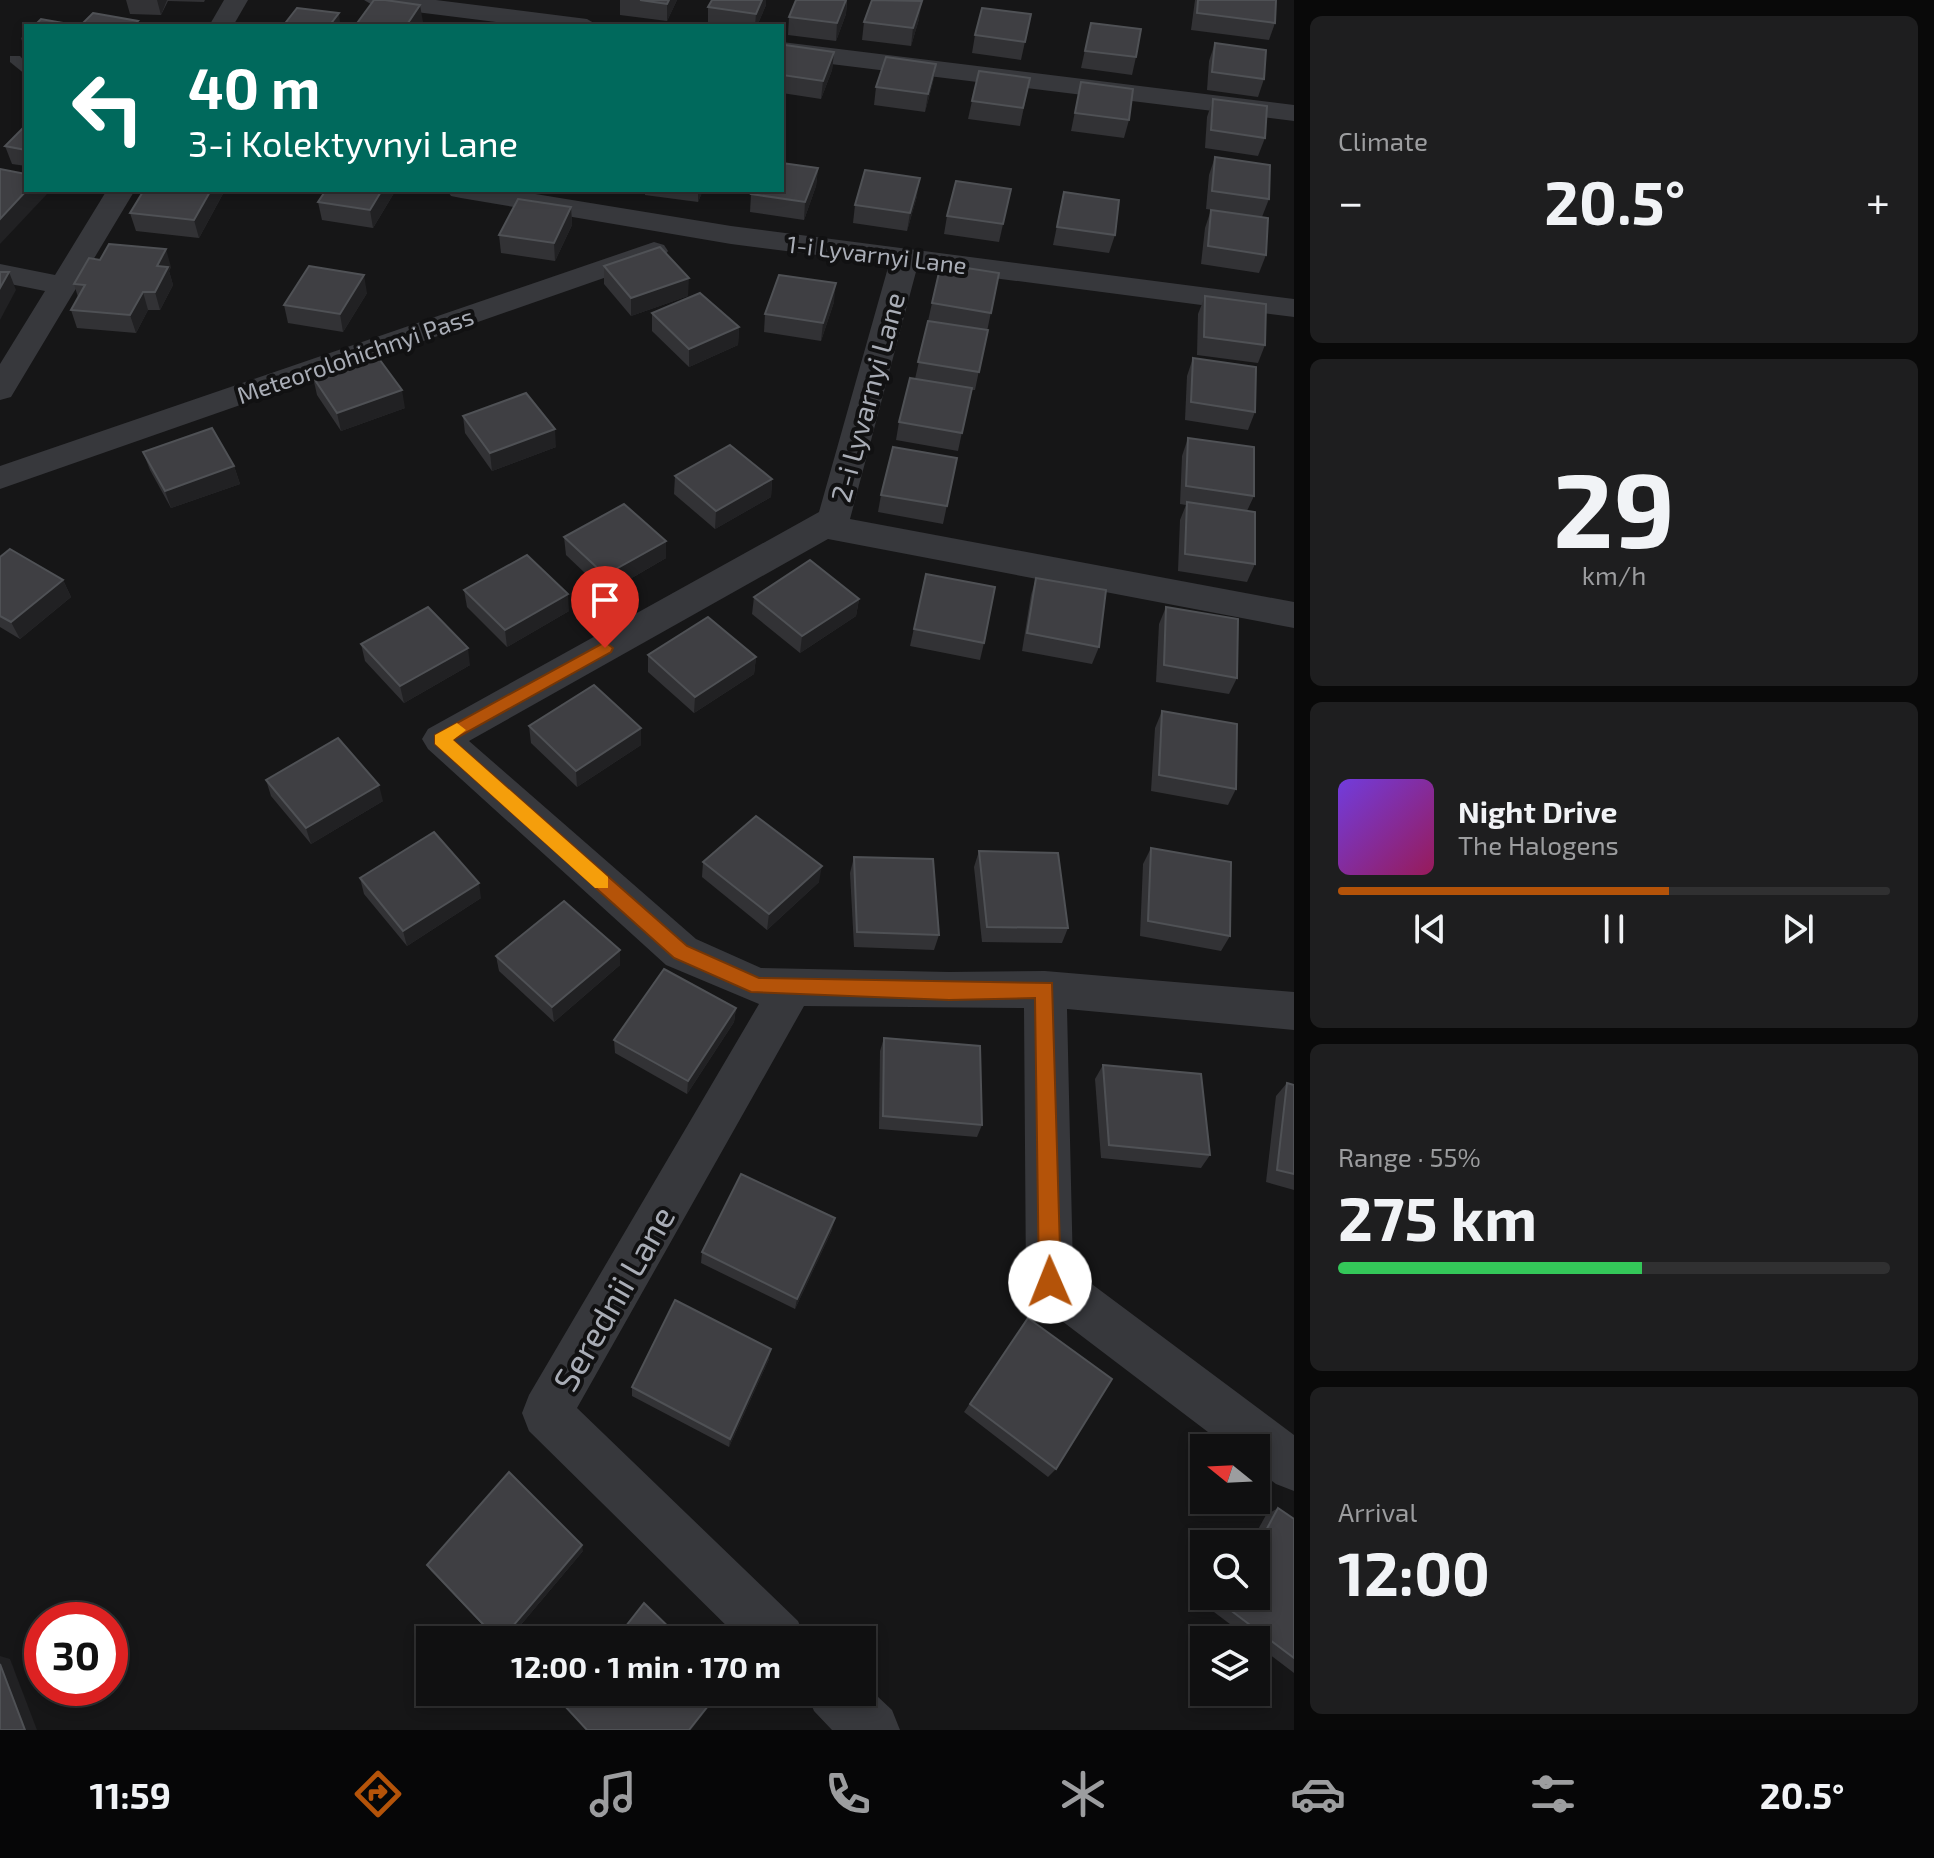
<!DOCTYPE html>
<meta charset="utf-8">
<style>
:root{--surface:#101011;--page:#1e1e1f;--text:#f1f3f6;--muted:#9c9d9f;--line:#303031;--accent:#b45309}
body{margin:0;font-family:"Exo 2",sans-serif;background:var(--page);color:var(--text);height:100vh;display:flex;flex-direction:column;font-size:30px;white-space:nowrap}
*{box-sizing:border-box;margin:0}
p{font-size:26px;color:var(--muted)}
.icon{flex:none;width:44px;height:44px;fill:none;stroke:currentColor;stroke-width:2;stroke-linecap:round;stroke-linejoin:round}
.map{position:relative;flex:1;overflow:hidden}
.side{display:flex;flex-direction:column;gap:16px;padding:16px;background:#090909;width:640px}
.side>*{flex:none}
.top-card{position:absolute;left:24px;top:24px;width:760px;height:168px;border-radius:0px;box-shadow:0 4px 12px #0003,0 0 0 2px var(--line);background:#00695c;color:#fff;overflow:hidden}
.needle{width:52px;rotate:288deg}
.fabs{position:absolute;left:1190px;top:1434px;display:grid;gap:16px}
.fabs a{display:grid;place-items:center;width:80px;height:80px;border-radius:0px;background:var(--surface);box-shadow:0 4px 12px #0003,0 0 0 2px var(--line);font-size:40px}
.speed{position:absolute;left:24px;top:1602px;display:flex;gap:16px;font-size:40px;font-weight:700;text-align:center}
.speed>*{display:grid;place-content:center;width:104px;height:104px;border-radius:50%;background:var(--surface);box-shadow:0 4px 12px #0003,0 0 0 2px var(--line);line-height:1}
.speed .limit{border:12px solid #d22;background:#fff;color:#111}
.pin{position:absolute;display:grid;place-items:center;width:68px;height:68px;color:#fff;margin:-82px -34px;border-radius:50% 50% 50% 0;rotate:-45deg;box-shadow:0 0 8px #0007}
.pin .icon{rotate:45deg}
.me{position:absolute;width:88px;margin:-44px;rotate:359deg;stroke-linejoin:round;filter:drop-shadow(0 0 6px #0008)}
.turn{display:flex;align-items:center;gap:28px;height:168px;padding:0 32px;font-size:36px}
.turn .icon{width:104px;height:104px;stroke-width:2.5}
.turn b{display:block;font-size:56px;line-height:68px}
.big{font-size:60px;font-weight:700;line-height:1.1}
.side .widget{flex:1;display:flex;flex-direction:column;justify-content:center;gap:12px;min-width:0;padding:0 28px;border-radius:12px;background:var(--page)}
.side .dial{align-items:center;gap:0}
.dial b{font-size:104px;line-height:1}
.song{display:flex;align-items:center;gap:24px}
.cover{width:96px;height:96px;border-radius:12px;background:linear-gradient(135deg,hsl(260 70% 55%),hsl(330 70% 35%))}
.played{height:8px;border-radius:4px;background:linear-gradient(90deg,var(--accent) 60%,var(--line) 60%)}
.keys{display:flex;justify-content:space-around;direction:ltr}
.heat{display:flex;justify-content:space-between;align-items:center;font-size:44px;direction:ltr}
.charge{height:12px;border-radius:6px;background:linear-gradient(90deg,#34c759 55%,var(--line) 0)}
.trip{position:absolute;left:416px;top:1626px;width:460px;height:80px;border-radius:0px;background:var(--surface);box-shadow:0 4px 12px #0003,0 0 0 2px var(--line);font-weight:700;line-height:80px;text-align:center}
.tab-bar{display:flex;height:128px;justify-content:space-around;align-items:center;background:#060607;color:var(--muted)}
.tab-bar .icon{width:56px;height:56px}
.tab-bar .on{color:var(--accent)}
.tab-bar b{font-size:36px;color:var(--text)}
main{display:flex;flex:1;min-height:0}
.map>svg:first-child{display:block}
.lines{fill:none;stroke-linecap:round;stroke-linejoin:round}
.service{fill:#37383c;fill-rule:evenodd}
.minor{fill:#37383c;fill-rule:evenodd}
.wall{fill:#323235}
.shaded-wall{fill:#212123}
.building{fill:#3f3f43;stroke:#4f5155;stroke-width:2}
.route{fill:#b45309;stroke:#753606;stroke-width:2}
.slow{fill:#f59e0b}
.labels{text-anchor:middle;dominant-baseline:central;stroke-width:8;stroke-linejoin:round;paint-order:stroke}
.far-street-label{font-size:24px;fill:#a9adb6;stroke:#111112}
.street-label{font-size:28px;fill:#a9adb6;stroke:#111112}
.near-street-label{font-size:34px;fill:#a9adb6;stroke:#111112}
</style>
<main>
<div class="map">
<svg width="1294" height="1730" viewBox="0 0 1294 1730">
<rect width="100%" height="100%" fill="#161617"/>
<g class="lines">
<path class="service" d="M10 56H20L26 63V75L10 62Z"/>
<g class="minor">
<path d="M224 0H248L233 26H209Z"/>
<path d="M364 0H436L587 19 599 26H527L376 7Z"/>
<path d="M782 42 1294 105V121L782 58Z"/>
<path d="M107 190H135L11 397 0 400V364L45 291 0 282V264L55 275Z"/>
<path d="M447 190H511L731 226 1294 299V317L917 268 850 519 1294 602V628L828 539 469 741 696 939 761 968 949 972 1045 971 1294 992V1030L1067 1009 1073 1270 1294 1435V1491L1276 1484 1256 1469V1448H1229L1033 1299 1026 1282 1024 1008 804 1006 577 1408 798 1621 806 1640H741L529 1431 522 1413 529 1395 759 1004 666 965 428 749 422 739 428 729 819 512 889 264 731 244 461 198 451 196Z"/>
<path d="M654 242 664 245 668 251 664 257 0 489V466Z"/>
<path d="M862 1682 892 1710 900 1730H832L814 1711 806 1692H862Z"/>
</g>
</g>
<g class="wall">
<path d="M126 0H205L204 2 168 1 161 15 130 14Z"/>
<path d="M620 0H677L667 21 620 15Z"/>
<path d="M712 0H766V5L757 26 708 25V7Z"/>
<path d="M796 0H847L846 14 836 41 788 35 789 17Z"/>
<path d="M1195 0H1276L1275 23 1269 40 1191 30Z"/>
<path d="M1031 14 1021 60 972 53 975 35Z"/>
<path d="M919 19 911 46 862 40 864 22Z"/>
<path d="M1091 23 1136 57 1132 75 1081 68Z"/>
<path d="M26 34V52L21 38Z"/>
<path d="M1215 43 1264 79 1258 97 1207 90 1209 61Z"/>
<path d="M782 52H834L832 70 821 99 782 93Z"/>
<path d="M936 64 933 82 925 112 874 105 876 87Z"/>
<path d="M1030 78 1020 126 968 119 972 101Z"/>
<path d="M1081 82 1129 120 1124 138 1071 131Z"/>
<path d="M1213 99 1265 138 1258 156 1205 148 1207 117Z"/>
<path d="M26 125V166L12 164 5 146Z"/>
<path d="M1215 157 1269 199 1262 217 1206 209 1209 175Z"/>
<path d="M818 168 816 186 804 220 750 212 751 194Z"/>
<path d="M1011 189 999 242 944 234 947 216Z"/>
<path d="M144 190H225L199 238 136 231 130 213Z"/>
<path d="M645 190H703L698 202 645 195Z"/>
<path d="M1064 192 1115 235 1109 253 1053 245Z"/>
<path d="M394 193 373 228 322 220 318 202Z"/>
<path d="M917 196 907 231 853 223 855 205Z"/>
<path d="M571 207 572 225 555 261 501 253 499 235Z"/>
<path d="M1211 210 1266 255 1259 273 1201 264 1205 228Z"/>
<path d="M604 266 688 296 631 316 604 284Z"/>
<path d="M171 267 169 271 173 285 160 310H148L136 333 77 328 71 310 78 297 74 284Z"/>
<path d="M999 273 975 390H971L958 451 896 440 899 422 915 379 932 303Z"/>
<path d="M367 293 343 332 288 323 284 305Z"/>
<path d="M1205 296 1265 345 1258 363 1197 355 1198 314Z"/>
<path d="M834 302 821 341 764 332 765 314Z"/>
<path d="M652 313 739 327 738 345 689 367 652 331Z"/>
<path d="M1193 358 1255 412 1248 430 1185 420 1187 376Z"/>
<path d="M313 377 405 408 341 431 317 395Z"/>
<path d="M463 416 556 447 492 471 465 433Z"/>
<path d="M1188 438 1254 496 1247 511 1255 564 1247 582 1178 571 1180 520 1186 505 1180 504 1182 456Z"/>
<path d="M143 452 234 466 240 484 171 508 150 470Z"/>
<path d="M957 458 943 524 878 512 881 495Z"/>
<path d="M675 476 772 479 771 497 715 529 674 494Z"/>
<path d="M564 537 666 558 606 593 566 555Z"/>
<path d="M0 557 63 580 71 597 20 639 0 627Z"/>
<path d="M926 574 984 643 980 660 910 646Z"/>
<path d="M1036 578 1099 647 1092 664 1022 651 1031 595Z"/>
<path d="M464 590 569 611 507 647 467 607Z"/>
<path d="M754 597 859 599 856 616 800 653 752 614Z"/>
<path d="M1166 607 1237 678 1229 694 1156 682 1159 624Z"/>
<path d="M361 644 470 665 404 703 365 661Z"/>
<path d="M648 655 756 657 754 674 694 713 648 672Z"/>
<path d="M1162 711 1236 789 1228 805 1151 791 1155 728Z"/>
<path d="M529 726 641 745 577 787 531 743Z"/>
<path d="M266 780 383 801 311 844 271 796Z"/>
<path d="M1151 848 1230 936 1221 951 1140 936 1143 864Z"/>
<path d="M979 851 1068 928 1062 943 982 942 974 867Z"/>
<path d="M854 857 939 935 934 950 854 947 850 873Z"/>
<path d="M703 862 819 882 767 930 702 877Z"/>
<path d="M360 878 481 898 407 946 364 894Z"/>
<path d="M496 956 620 965 554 1022 499 971Z"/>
<path d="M736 1008 734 1022 687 1094 615 1053 614 1040Z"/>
<path d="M884 1038 982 1125 977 1137 879 1129 880 1051Z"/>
<path d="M1103 1065 1210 1155 1201 1168 1101 1158 1095 1079Z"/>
<path d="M1287 1083 1294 1085V1190L1266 1182 1276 1096Z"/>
<path d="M832 1230 795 1309 701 1263 702 1252Z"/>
<path d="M1028 1318 1056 1469 1048 1477 964 1412Z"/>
<path d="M769 1359 729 1447 632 1396V1387Z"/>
<path d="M1278 1508 1294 1519V1673L1256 1644V1640H1251L1214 1612 1222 1596H1256V1544H1250L1266 1515Z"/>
<path d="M583 1551 508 1640H497L431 1571 427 1565Z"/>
</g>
<g class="shaded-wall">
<path d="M157 0H167L161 15Z"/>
<path d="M669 0H677L667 21V4Z"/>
<path d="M762 0H766V5L757 26H755L756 14Z"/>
<path d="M846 0V14L836 41 837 23Z"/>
<path d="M922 1 919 19 911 46 913 28Z"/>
<path d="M420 5 423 22 420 26H406Z"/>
<path d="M339 13 340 22 337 26H329Z"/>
<path d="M834 52 832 70 821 99 823 81Z"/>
<path d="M936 64 933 82 925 112 928 94Z"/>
<path d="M818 168 816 186 804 220 805 202Z"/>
<path d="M920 178 917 196 907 231 910 213Z"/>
<path d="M27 190H45L47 194 0 244V219Z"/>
<path d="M211 190H225L199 238 194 220Z"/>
<path d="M382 190H394V193L373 228 370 210Z"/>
<path d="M698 190H703L698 202Z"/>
<path d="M571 207 572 225 555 261 554 243Z"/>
<path d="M166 249 171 267 169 271 173 285 160 310 155 292 157 266Z"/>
<path d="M9 272 16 290 0 320V288Z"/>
<path d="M364 275 367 293 343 332 340 314Z"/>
<path d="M689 278 688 296 631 316V298Z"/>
<path d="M836 283 834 302 821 341 823 323Z"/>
<path d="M143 292 148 310 136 333 130 315Z"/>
<path d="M739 327 738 345 689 367V349Z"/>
<path d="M402 390 405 408 341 431 337 413Z"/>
<path d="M555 429 556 447 492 471 490 453Z"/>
<path d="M234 466 240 484 171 508 165 491Z"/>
<path d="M772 479 771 497 715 529 716 511Z"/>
<path d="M666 541V558L606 593 605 575Z"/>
<path d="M63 580 71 597 20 639 11 622Z"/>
<path d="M568 594 569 611 507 647 505 630Z"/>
<path d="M859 599 856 616 800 653 802 636Z"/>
<path d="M468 648 470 665 404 703 400 686Z"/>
<path d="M756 657 754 674 694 713 695 697Z"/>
<path d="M641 728V745L577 787 576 771Z"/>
<path d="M379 785 383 801 311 844 306 828Z"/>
<path d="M822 866 819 882 767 930 769 914Z"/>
<path d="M479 883 481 898 407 946 403 931Z"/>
<path d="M620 950V965L554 1022 552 1007Z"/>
<path d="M736 1008 734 1022 687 1094 688 1081Z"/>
<path d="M835 1218 832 1230 795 1309 797 1299Z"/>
<path d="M771 1349 769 1359 729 1447 730 1439Z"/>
<path d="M582 1545 583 1551 508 1640H501Z"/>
<path d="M0 1656 10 1659 37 1730H25L0 1664Z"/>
<path d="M719 1692H720L691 1730H689Z"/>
</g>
<g class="building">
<path d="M374 0H385L420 5 406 26H355Z"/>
<path d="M640 0H669L667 4Z"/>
<path d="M712 0H762L756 14 708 7Z"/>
<path d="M796 0H846L837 23 789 17Z"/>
<path d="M872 0 922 1 913 28 864 22Z"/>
<path d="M1198 0H1276L1275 23 1197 13Z"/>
<path d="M297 8 339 13 329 26H283Z"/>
<path d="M982 8 1031 14 1025 42 975 35Z"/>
<path d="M93 13 138 21 133 26H34L41 19 80 26Z"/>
<path d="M1091 23 1141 29 1136 57 1085 51Z"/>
<path d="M1215 43 1266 50 1264 79 1212 72Z"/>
<path d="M785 45 834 52 823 81 782 75V52Z"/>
<path d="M886 57 936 64 928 94 876 87Z"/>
<path d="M979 71 1030 78 1023 108 972 101Z"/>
<path d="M1081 82 1133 89 1129 120 1075 113Z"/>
<path d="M1213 99 1267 106 1265 138 1211 130Z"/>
<path d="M26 125V150L5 146Z"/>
<path d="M1215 157 1270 165 1269 199 1212 191Z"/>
<path d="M782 163 818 168 805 202 751 194 753 190H782Z"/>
<path d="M0 169 26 174V190H27L0 219Z"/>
<path d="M865 170 920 178 910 213 855 205Z"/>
<path d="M956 181 1011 189 1003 224 947 216Z"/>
<path d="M144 190H211L194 220 130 213Z"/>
<path d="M326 190H382L370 210 318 202Z"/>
<path d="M1064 192 1119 200 1115 235 1057 227Z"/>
<path d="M518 199 571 207 554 243 499 235Z"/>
<path d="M1211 210 1268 218 1266 255 1208 246Z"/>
<path d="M109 244 166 249 157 266 168 267 155 292H143L130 315 71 310 85 285 74 284 89 258 100 260Z"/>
<path d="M660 247 689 278 631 298 604 266Z"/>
<path d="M941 264 999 273 991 313 932 303Z"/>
<path d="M309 266 364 275 340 314 284 305Z"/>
<path d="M0 272H9L0 288Z"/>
<path d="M779 275 836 283 823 323 765 314Z"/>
<path d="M700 293 739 327 689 349 652 313Z"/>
<path d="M1205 296 1266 304 1265 345 1204 337Z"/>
<path d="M928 321 988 330 979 372 918 362Z"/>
<path d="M377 356 402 390 337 413 313 377Z"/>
<path d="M1193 358 1256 367 1255 412 1191 402Z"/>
<path d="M910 378 972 388 962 433 899 422Z"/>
<path d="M526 393 555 429 490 453 463 416Z"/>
<path d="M212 428 234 466 165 491 143 452Z"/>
<path d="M1188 438 1254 447V496L1186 486Z"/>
<path d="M730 445 772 479 716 511 675 476Z"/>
<path d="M893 447 957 458 947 506 881 495Z"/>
<path d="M1187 502 1255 512V564L1185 554Z"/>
<path d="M624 504 666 541 605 575 564 537Z"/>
<path d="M10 549 63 580 11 622 0 616V557Z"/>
<path d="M527 555 568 594 505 630 464 590Z"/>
<path d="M810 560 859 599 802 636 754 597Z"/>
<path d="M926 574 995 587 984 643 914 629Z"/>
<path d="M1036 578 1106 590 1099 647 1027 633Z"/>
<path d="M428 607 468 648 400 686 361 644Z"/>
<path d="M1166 607 1238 619 1237 678 1164 665Z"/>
<path d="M708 617 756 657 695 697 648 655Z"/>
<path d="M594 685 641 728 576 771 529 726Z"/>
<path d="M1162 711 1237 724 1236 789 1159 775Z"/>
<path d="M338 738 379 785 306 828 266 780Z"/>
<path d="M756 816 822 866 769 914 703 862Z"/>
<path d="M434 832 479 883 403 931 360 878Z"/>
<path d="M1151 848 1231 862 1230 936 1148 921Z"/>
<path d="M979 851 1058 853 1068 928 987 927Z"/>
<path d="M854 857 933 859 939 935 857 932Z"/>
<path d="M564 901 620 950 552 1007 496 956Z"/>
<path d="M664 969 736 1008 688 1081 614 1040Z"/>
<path d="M884 1038 980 1046 982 1125 883 1116Z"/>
<path d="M1103 1065 1201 1074 1210 1155 1109 1145Z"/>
<path d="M1287 1083 1294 1085V1174L1277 1170Z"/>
<path d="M741 1174 835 1218 797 1299 702 1252Z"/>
<path d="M675 1300 771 1349 730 1439 632 1387Z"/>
<path d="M1028 1318 1112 1379 1056 1469 970 1404Z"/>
<path d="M509 1472 582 1545 501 1640H498L427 1565Z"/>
<path d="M1278 1508 1294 1519V1658L1225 1606 1231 1596H1256V1549Z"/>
<path d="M644 1603 682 1640H615Z"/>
<path d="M0 1664 25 1730H0Z"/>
<path d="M573 1692H719L689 1730H587L563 1704Z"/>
</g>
<path class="route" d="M605 642 613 648 611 652 453 740 687 946 759 978 1052 983 1061 1282 1058 1290 1050 1293 1042 1290 1039 1282 1035 998 949 1000 751 992 674 958 435 744V735Z"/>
<path class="slow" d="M457 723 466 730 453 740 608 877V888H595L435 744V735Z"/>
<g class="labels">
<g class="far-street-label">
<text transform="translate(877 254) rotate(7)">1-i Lyvarnyi Lane</text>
<text transform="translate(355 355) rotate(-19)">Meteorolohichnyi Pass</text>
</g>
<g class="street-label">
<text transform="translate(867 397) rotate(-75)">2-i Lyvarnyi Lane</text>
</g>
<g class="near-street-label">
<text transform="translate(613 1298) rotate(-60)">Serednii Lane</text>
</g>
</g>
</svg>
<div class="fabs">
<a><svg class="needle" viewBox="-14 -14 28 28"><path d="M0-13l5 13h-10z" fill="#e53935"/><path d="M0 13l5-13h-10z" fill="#9c9d9f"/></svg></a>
<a><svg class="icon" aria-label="search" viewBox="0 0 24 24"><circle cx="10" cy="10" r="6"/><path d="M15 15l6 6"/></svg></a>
<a><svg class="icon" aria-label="layers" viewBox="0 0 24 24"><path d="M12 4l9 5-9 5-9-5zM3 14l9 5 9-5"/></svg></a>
</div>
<div class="speed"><div class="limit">30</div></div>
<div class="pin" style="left:605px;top:648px;background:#d93025"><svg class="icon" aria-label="arrive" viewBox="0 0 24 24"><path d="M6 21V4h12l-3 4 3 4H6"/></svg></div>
<svg class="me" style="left:1050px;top:1282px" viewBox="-20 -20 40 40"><circle r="19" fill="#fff"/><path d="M0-13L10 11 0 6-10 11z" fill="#b45309"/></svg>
<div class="trip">12:00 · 1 min · 170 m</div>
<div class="top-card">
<div class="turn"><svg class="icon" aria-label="left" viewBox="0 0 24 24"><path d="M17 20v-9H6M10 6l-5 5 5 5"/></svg><div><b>40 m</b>3-i Kolektyvnyi Lane</div></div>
</div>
</div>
<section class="side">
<div class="widget"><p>Climate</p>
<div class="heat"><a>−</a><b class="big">20.5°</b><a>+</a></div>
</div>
<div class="widget dial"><b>29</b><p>km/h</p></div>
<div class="widget">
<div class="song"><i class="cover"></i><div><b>Night Drive</b><p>The Halogens</p></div></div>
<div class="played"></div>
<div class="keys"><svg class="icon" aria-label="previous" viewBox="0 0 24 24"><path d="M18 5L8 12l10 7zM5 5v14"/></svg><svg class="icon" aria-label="pause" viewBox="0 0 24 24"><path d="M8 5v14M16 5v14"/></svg><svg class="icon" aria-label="next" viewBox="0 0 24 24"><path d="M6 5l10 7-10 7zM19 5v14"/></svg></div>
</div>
<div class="widget"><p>Range · 55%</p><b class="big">275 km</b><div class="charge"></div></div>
<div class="widget"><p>Arrival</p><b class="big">12:00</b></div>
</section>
</main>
<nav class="tab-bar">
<b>11:59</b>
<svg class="icon on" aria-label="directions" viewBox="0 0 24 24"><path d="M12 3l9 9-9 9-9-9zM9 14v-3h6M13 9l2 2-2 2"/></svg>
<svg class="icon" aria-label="music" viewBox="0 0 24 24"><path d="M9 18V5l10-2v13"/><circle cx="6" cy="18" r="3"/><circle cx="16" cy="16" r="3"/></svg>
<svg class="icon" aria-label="phone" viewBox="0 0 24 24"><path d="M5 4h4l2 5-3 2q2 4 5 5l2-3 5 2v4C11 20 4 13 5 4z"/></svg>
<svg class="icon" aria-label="climate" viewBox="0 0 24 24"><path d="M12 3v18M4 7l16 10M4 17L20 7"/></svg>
<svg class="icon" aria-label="car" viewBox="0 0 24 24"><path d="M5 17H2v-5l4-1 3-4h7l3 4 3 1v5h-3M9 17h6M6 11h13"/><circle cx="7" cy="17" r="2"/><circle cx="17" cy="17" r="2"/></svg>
<svg class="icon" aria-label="filters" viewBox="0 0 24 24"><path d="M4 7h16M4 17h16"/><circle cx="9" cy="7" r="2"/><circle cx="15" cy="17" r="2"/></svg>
<b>20.5°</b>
</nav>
